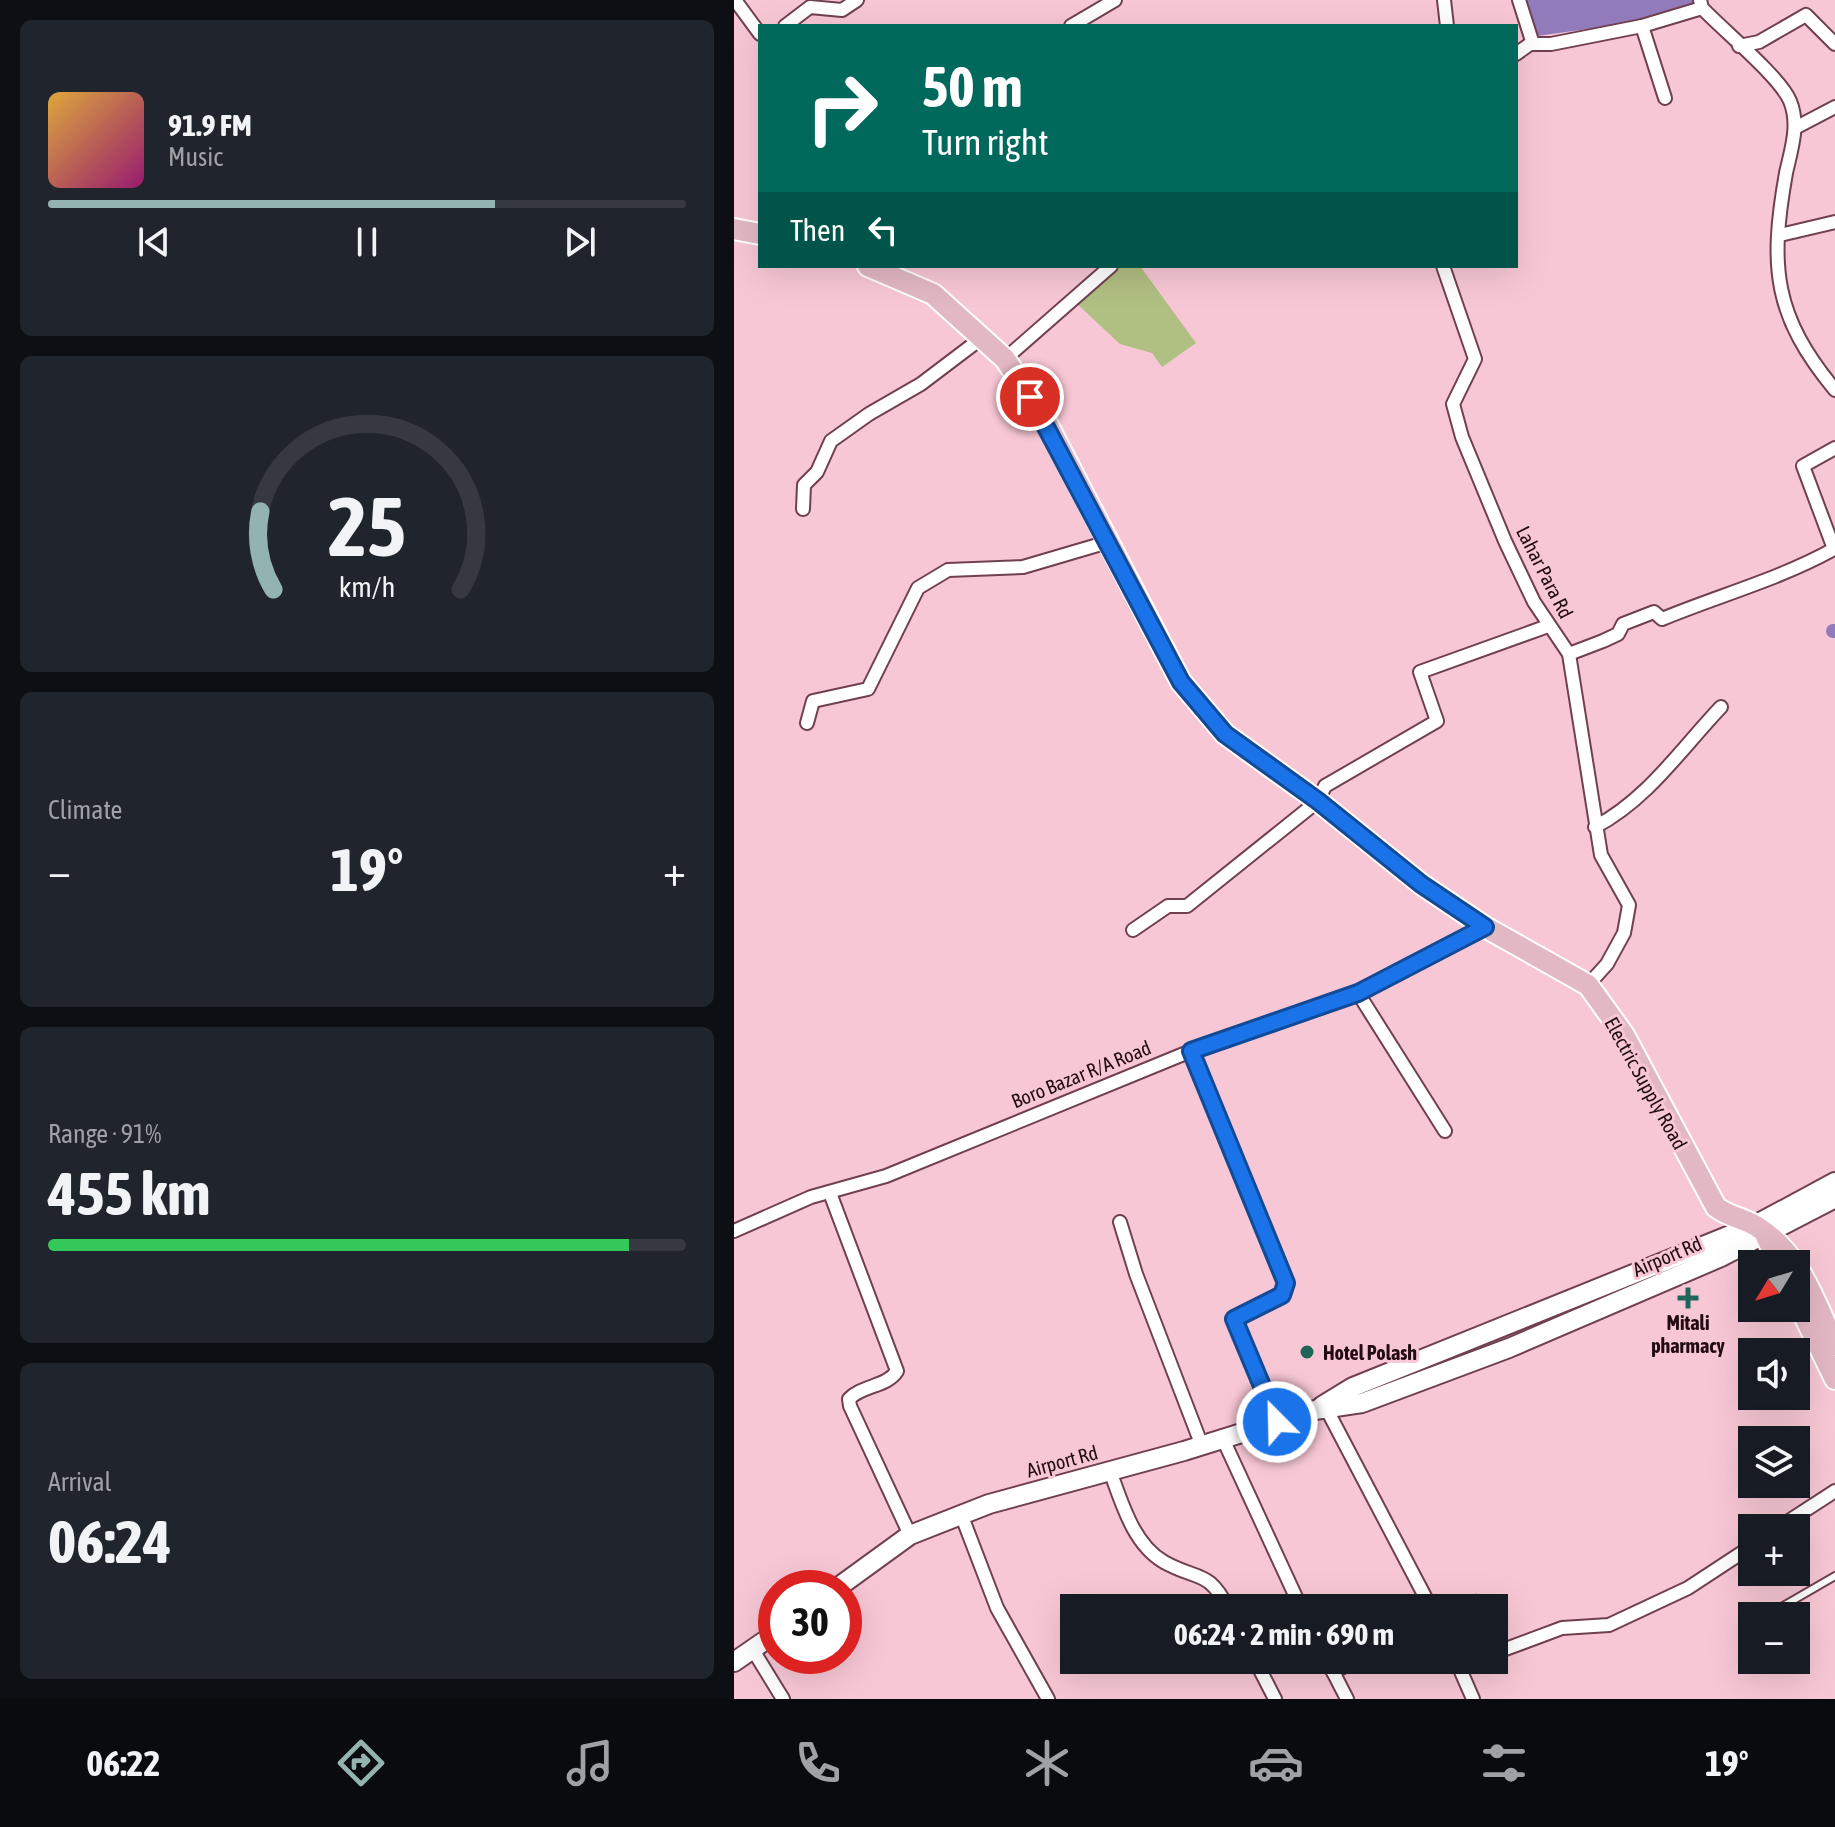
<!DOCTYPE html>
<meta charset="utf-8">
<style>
:root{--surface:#171b24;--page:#20242c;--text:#f1f3f6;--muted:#9ea1a6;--line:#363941;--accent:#92b3b0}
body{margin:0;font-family:"Asap Condensed",sans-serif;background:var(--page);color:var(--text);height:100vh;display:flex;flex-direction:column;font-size:30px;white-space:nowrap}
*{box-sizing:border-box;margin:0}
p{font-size:26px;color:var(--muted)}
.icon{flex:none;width:44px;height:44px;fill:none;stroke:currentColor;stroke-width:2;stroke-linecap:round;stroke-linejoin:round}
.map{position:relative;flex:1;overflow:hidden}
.panel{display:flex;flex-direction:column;gap:20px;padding:20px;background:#0d0f14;width:734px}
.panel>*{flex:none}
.hud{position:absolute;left:24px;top:24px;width:760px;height:244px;border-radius:0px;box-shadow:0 8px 32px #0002;background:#00695c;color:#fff;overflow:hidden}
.needle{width:52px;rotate:232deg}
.buttons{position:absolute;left:1004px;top:1250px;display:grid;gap:16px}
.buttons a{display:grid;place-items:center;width:72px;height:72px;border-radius:0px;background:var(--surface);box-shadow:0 8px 32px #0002;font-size:40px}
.speed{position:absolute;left:24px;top:1570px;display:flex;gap:16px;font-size:40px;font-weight:700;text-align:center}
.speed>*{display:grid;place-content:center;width:104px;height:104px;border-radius:50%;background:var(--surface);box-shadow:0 8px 32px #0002;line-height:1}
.speed .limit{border:12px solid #d22;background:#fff;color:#111}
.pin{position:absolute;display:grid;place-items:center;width:68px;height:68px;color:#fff;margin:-34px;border:4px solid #fff;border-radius:50%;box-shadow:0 2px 8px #0007}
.me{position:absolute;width:88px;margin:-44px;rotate:337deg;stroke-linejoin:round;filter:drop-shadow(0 0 6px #0008)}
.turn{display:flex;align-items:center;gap:28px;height:168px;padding:0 32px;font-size:36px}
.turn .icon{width:104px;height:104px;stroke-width:2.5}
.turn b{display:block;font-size:56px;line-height:68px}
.then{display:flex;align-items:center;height:76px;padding:0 32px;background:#0003;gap:16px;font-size:30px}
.big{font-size:60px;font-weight:700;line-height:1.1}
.panel .card{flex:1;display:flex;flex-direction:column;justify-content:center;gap:12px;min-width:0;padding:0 28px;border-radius:12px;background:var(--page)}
.panel .dial{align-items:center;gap:0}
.dial svg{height:208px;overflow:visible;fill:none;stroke:var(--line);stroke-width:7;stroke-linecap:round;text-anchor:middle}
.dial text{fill:var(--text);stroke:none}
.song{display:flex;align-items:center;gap:24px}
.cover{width:96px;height:96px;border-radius:12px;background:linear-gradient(135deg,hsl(40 70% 55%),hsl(320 70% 35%))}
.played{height:8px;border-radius:4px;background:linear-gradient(90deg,var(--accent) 70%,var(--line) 70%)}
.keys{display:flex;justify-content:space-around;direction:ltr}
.heat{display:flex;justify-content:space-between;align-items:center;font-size:44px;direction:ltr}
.charge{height:12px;border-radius:6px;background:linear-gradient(90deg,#34c759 91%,var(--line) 0)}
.trip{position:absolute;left:326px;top:1594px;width:448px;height:80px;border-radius:0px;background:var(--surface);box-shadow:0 8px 32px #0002;font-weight:700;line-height:80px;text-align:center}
.tabs{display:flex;height:128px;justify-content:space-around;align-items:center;background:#090b0e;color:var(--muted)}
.tabs .icon{width:56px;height:56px}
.tabs .on{color:var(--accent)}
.tabs b{font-size:36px;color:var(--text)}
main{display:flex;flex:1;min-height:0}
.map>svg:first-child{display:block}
.green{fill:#b0bf82}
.water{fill:#917bba}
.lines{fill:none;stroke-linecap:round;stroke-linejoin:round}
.canal{stroke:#917bba;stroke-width:14}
.service-casing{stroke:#714050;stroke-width:10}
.minor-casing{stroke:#714050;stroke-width:16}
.secondary-casing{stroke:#714050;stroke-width:22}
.primary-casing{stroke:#fff;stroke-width:24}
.service{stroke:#fff;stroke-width:6}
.minor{stroke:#fff;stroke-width:12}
.secondary{stroke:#fff;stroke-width:18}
.primary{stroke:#e3b8c5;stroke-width:20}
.route-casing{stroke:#114b97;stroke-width:20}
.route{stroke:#1a73e8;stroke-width:14}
.poi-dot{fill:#1e655a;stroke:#f8c7d5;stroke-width:3}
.labels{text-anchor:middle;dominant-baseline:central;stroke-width:6;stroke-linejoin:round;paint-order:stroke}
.street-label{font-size:20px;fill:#210c13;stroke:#f8c7d5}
.poi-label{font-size:20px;font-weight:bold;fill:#210c13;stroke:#f8c7d5}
</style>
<main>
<section class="panel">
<div class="card">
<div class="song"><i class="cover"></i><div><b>91.9 FM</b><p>Music</p></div></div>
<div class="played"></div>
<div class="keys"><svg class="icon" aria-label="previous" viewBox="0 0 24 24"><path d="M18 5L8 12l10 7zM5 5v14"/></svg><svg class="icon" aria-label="pause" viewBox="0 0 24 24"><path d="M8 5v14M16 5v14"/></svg><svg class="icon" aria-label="next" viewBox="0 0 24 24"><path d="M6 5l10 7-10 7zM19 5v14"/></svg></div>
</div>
<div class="card dial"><svg viewBox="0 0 100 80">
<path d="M14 69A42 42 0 1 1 86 69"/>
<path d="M14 69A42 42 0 0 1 9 39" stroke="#92b3b0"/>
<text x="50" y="56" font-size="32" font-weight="700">25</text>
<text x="50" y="72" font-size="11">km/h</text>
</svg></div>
<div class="card"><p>Climate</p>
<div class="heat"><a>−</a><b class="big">19°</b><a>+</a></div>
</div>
<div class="card"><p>Range · 91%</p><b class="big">455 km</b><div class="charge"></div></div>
<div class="card"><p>Arrival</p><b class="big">06:24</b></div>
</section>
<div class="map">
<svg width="1101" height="1699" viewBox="0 0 1101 1699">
<rect width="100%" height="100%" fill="#f8c7d5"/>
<path class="green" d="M385 266H406L462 343 428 367 418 353 386 344 341 302 349 291Z"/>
<path class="water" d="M790 0H962L960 7 890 24 803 36Z"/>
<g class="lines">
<path class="canal" d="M1099 631H1101"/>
<g class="service-casing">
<g id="service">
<path d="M1032 1616 1101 1576"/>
<path d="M1016 1625 1018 1624"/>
</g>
</g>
<g class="minor-casing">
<g id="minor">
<path d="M1 0 26 34"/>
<path d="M710 0 713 26"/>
<path d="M785 0 799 44"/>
<path d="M966 0 968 8C989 30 1046 77 1056 101 1066 125 1057 150 1052 173 1035 268 1040 316 1101 390"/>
<path d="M51 26 76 7 108 10 123 0"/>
<path d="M337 26 381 0"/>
<path d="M908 26 931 98"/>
<path d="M1005 46 1025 42 1072 15 1101 44"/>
<path d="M782 54 796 44H817L908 26 968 8"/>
<path d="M1061 128 1101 107"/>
<path d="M1046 235 1101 222"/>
<path d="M709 266 741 359 719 404 728 437 771 541 800 602 835 654 867 855 895 905 890 933 873 964 854 985"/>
<path d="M271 359 377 266"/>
<path d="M69 509 70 485 83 472 97 441 135 414 187 384 249 337"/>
<path d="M835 654 869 641 884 634 889 624 920 612 928 619C986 595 1046 579 1100 549L1069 466 1101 448"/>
<path d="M73 723 79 701 134 689 184 588 214 570 289 567 374 542"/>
<path d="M861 827C914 799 947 749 987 707"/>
<path d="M399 930 434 906H453L584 801 591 786 703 721 686 672 814 626"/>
<path d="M624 993 711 1131"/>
<path d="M457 1051 552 1283 548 1295 500 1319 543 1422"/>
<path d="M96 1193 163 1371C153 1387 128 1385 115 1399L116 1406 176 1535"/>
<path d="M386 1222 402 1274 468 1446"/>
<path d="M0 1231 77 1197 152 1176 457 1051 624 993 751 927"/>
<path d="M592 1408 697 1608"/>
<path d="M489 1439 567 1608"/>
<path d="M376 1471C388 1503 399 1544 430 1562 464 1581 474 1569 494 1608"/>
<path d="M227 1514 263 1608 314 1699"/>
<path d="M1044 1528 1101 1491"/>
<path d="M727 1608 742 1602 747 1608"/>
<path d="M760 1633 769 1650 828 1628 875 1625 954 1588 1018 1546"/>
<path d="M19 1650 49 1699"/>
<path d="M521 1660 541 1699"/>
<path d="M593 1660 613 1699"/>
<path d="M722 1660 739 1699"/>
<path d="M599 1672 623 1660"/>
</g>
</g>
<g class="secondary-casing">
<g id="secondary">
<path d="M588 1406 619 1387 1021 1225 1101 1182"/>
<path d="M103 1588 176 1535 255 1504 450 1451 581 1410 628 1403 775 1348 987 1257 1101 1198"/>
<path d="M0 1662 42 1633"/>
</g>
</g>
<g class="primary-casing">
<g id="primary">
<path d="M0 229 26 234"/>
<path d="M134 266 199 294 271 359 309 416 447 682 491 734 584 801 687 884 751 927 854 985 890 1035 982 1207C995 1217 1009 1218 1022 1226 1066 1253 1080 1300 1101 1345"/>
<path d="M1031 1234 1045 1264"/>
<path d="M1062 1299 1101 1379"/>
</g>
</g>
<use href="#service" class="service"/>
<use href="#minor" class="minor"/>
<use href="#secondary" class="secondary"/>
<use href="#primary" class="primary"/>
</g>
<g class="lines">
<g class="route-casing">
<path id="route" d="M296 397 447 682 491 734 584 801 687 884 751 927 624 993 457 1051 552 1283 548 1295 500 1319 543 1422"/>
</g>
<use href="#route" class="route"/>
</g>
<g class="poi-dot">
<path d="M950 1286h8v8h8v8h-8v8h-8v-8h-8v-8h8z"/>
<circle cx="573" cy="1352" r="8"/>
</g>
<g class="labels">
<g class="street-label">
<text transform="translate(811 572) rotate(63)">Lahar Para Rd</text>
<text transform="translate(347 1074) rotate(-22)">Boro Bazar R/A Road</text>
<text transform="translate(912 1083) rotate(61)">Electric Supply Road</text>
<text transform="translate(933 1256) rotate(-23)">Airport Rd</text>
<text transform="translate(328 1461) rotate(-15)">Airport Rd</text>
</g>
<g class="poi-label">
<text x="954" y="1322">Mitali<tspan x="954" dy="23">pharmacy</tspan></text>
<text x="589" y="1352" text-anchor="start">Hotel Polash</text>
</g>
</g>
</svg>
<div class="buttons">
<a><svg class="needle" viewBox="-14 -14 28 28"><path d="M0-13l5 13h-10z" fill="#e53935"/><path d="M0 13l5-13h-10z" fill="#9ea1a6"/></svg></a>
<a><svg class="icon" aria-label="sound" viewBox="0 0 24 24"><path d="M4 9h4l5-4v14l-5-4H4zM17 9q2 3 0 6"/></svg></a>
<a><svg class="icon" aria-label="layers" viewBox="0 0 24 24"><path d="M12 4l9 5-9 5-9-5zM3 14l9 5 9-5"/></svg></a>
<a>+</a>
<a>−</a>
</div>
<div class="speed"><div class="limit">30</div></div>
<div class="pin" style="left:296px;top:397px;background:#d93025"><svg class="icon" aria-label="arrive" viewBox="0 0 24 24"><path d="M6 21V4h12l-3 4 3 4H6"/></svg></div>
<svg class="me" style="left:543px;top:1422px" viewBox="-20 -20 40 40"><circle r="17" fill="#1a73e8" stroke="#fff" stroke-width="3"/><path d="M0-11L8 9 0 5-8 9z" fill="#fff"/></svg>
<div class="trip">06:24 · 2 min · 690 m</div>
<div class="hud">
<div class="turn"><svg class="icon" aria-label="right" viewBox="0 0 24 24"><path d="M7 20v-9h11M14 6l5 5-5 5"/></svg><div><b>50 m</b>Turn right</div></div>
<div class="then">Then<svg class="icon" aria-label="left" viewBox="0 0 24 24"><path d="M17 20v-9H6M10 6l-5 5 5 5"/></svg></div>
</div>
</div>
</main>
<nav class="tabs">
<b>06:22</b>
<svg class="icon on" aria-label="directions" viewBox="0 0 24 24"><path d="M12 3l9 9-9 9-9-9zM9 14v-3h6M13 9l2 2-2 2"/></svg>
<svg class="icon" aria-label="music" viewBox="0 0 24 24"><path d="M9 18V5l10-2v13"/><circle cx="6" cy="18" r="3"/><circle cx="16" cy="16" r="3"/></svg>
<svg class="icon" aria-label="phone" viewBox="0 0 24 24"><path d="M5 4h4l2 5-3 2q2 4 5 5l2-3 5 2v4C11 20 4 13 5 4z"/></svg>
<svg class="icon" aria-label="climate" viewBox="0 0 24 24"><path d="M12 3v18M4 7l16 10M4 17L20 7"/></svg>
<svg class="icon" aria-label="car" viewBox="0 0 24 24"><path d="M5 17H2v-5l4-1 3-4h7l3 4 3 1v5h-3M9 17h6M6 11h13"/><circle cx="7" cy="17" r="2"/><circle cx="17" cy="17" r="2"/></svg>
<svg class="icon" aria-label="filters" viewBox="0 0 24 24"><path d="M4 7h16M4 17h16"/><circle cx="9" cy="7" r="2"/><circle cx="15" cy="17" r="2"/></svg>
<b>19°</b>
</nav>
